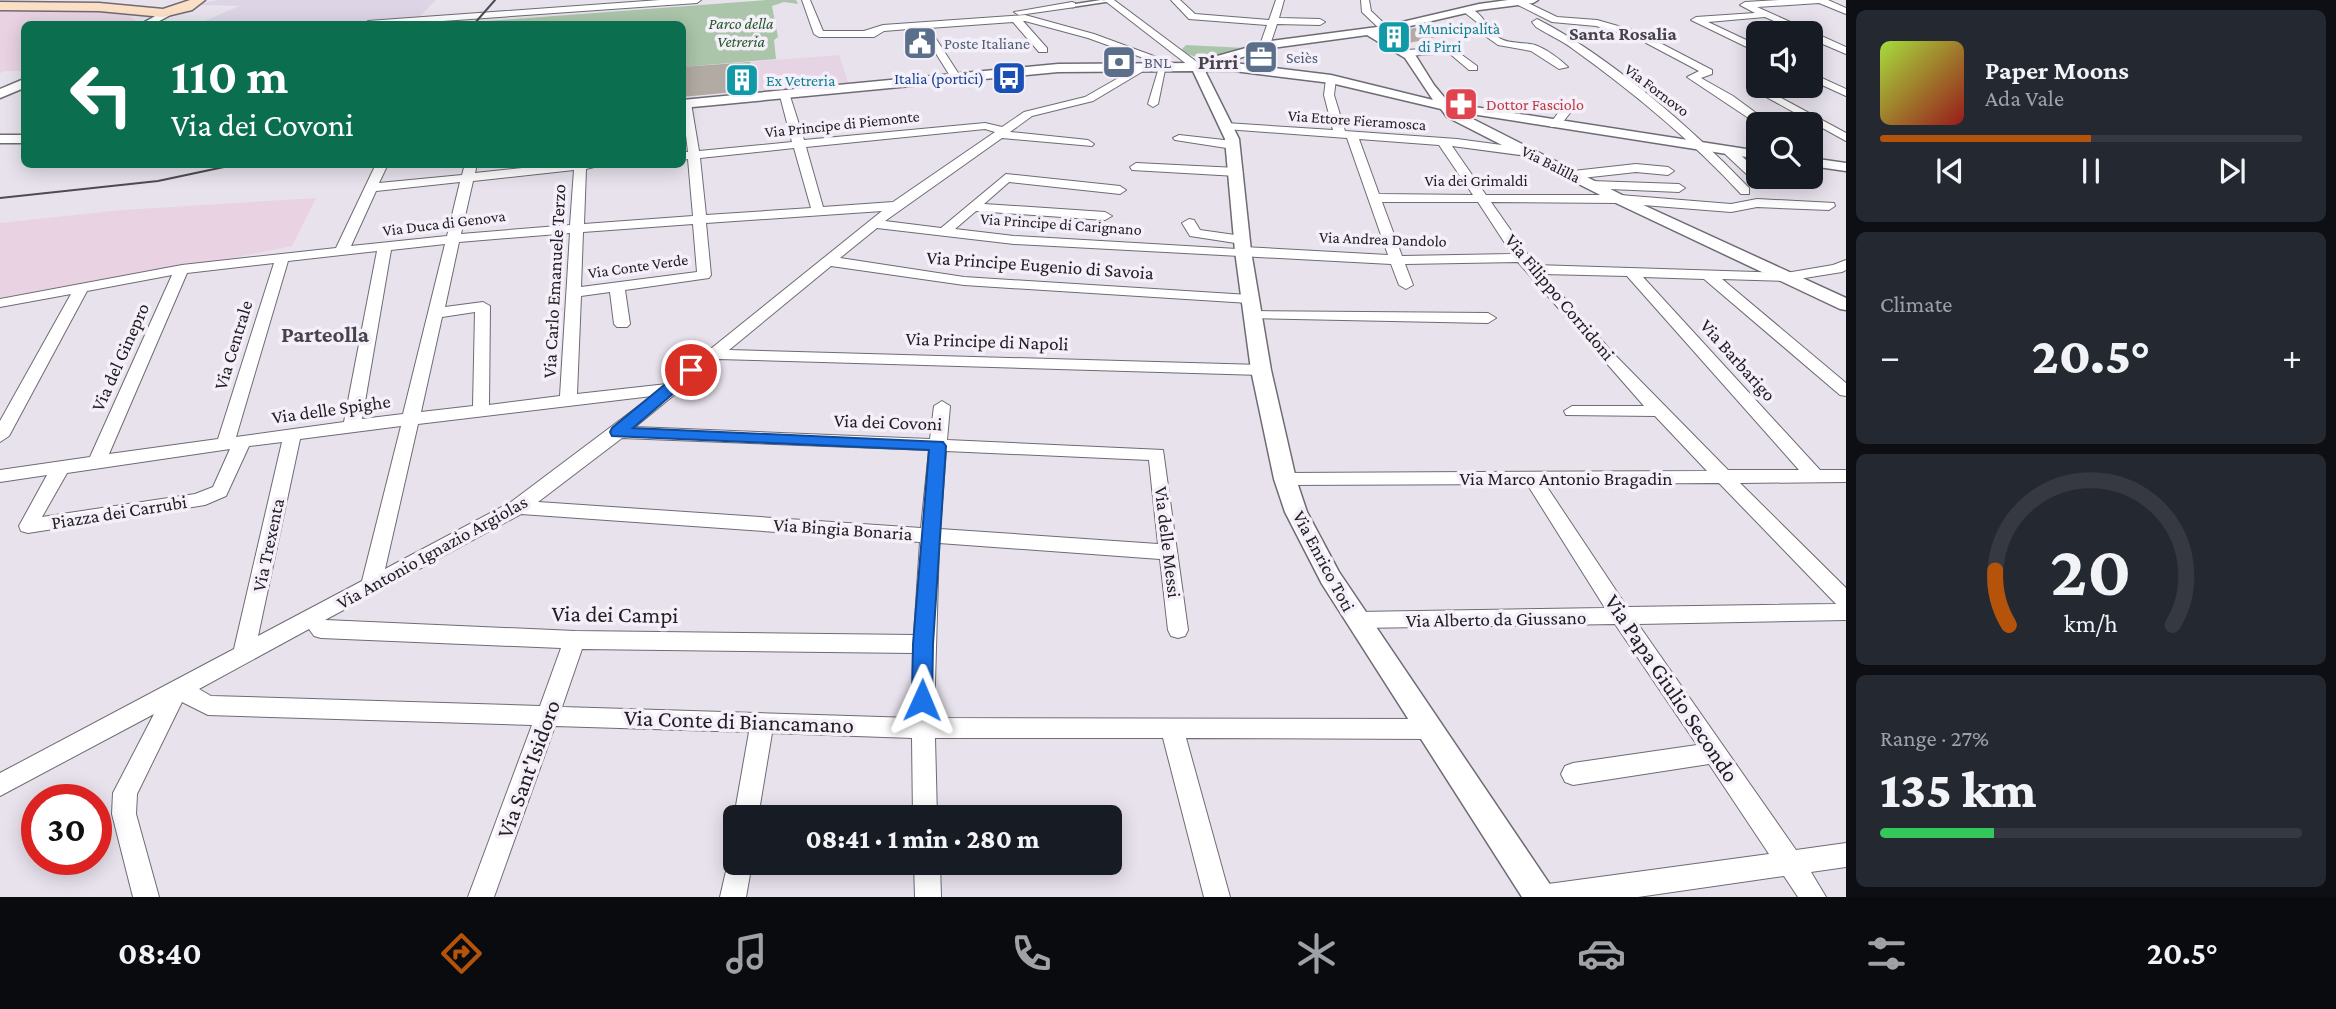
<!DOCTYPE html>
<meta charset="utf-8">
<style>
:root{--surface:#171b24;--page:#242831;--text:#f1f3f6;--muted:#9ea1a6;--line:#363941;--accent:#b45309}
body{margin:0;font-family:"Crimson Pro",serif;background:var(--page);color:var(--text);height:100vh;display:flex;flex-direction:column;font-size:26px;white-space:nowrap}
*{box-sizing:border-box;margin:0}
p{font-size:23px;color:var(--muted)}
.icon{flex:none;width:38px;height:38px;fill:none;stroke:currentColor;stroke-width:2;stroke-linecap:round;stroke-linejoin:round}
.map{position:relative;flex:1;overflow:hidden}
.details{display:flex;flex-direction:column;gap:10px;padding:10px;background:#0d0f14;width:490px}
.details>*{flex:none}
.guide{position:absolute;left:21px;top:21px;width:665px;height:147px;border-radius:10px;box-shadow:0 4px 18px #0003;background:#0b6e4f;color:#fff;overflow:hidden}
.fabs{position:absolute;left:1746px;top:21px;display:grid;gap:14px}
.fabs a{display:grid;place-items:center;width:77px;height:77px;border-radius:10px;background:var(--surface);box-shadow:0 4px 18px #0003;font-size:35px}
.speed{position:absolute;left:21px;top:784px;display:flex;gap:14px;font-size:35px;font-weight:700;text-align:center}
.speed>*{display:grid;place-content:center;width:91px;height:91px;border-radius:50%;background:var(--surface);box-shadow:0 4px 18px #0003;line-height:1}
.speed .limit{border:10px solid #d22;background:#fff;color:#111}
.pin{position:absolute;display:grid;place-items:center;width:60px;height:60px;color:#fff;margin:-30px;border:4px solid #fff;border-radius:50%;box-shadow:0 2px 7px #0007}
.me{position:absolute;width:77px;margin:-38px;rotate:1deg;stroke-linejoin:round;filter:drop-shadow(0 0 5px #0008)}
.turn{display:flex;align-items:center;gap:24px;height:147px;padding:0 35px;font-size:32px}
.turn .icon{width:91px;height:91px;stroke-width:2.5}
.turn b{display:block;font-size:49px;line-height:60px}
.big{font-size:52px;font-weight:800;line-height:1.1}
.details .card{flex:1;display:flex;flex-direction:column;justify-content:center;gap:10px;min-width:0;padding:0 24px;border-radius:10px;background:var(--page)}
.details .dial{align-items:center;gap:0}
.dial svg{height:182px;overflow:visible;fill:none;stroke:var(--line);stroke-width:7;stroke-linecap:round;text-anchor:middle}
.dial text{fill:var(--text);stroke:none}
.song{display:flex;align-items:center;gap:21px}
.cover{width:84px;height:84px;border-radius:10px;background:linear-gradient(135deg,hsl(80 70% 55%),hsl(0 70% 35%))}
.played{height:7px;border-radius:4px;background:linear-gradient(90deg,var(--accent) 50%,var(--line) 50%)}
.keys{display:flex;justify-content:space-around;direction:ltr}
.heat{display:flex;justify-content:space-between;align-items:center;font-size:38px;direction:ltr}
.charge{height:10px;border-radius:5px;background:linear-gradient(90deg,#34c759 27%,var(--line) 0)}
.trip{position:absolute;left:723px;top:805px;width:399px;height:70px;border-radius:10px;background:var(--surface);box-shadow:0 4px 18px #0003;font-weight:800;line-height:70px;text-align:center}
.tab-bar{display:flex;height:112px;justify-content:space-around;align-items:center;background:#090b0e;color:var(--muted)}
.tab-bar .icon{width:49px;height:49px}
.tab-bar .selected{color:var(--accent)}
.tab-bar b{font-size:32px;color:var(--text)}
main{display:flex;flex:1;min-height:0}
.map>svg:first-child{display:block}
.built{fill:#ddd5e6}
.industrial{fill:#e9d3e2}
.education{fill:#e6d4e5}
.green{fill:#aac5aa}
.building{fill:#b1aba3}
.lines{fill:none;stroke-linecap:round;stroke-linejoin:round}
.pedestrian-casing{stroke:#6f6b74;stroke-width:3}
.minor-casing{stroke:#6f6b74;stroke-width:2}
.tertiary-casing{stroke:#6f6b74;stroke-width:3}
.secondary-casing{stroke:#6f6b74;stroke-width:3}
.pedestrian{fill:#fff;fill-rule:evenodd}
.minor{fill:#fff;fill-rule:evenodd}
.tertiary{fill:#fff;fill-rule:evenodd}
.secondary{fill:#fce0c6;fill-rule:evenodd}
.tram{stroke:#4e4b51;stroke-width:2}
.route{fill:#1a73e8;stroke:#114b97;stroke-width:2}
.labels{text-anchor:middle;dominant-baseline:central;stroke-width:7;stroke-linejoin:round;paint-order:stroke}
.far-park-label{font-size:16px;font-style:italic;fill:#225825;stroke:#f4eff9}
.far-culture-label{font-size:16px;fill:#0d838f;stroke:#f4eff9;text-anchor:start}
.far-service-label{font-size:16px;fill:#4e5e75;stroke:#f4eff9;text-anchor:start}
.far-transit-label{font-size:16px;fill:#164399;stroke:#f4eff9;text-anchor:end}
.far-street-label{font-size:16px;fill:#222024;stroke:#f4eff9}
.far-health-label{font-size:16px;fill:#be3a42;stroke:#f4eff9;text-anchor:start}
.far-quarter-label{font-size:19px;font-weight:bold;fill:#47434b;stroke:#f4eff9}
.street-label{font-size:19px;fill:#222024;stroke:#f4eff9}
.far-district-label{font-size:21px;font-weight:bold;fill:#47434b;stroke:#f4eff9}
.quarter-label{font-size:23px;font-weight:bold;fill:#47434b;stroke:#f4eff9}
.near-street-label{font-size:23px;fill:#222024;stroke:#f4eff9}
</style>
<main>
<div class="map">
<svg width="1846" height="897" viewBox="0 0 1846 897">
<rect width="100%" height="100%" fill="#e7e2ec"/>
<path class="built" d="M218 0H436L419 17 320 24H198L239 6 196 5Z"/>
<g class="industrial">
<path d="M99 9 125 13 136 21 134 24H24V71H5L0 73V10Z"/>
<path d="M316 198 292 246 111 283V278L0 298V223L122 210Z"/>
</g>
<path class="education" d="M839 55 849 85 755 91 750 62Z"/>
<g class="green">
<path d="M766 0H796L798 4 784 2 772 6 778 37 774 40 776 59 683 67 682 24H485L488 21Z"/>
<path d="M1260 44C1246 54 1193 66 1182 49L1186 45 1245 48Z"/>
</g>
<g class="building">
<path d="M1419 27 1442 36 1404 44 1387 34Z"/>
<path d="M750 62 755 90 682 97V67Z"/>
</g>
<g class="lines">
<g class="pedestrian-casing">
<path id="pedestrian" d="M1101 0 1112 1 1072 7 1069 5Z"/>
</g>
<g class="minor-casing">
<g id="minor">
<path d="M660 0H701L697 3 400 24H363L368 21Z"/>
<path d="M802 0H810L823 31H864L883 25 1025 15 1094 34 1170 62 1166 65 1158 104 1153 107 1148 104 1160 64 1088 38 1025 21H1023L1047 48V52H1039L1013 22 929 28 962 79 957 82 952 79 920 28 884 31 874 37H819L814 34Z"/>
<path d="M1104 0H1114L1201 65V69H1193Z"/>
<path d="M1171 0H1180L1195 14 1269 20 1276 0H1284L1279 18 1320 19 1325 22 1320 25 1277 24 1271 42 1274 45 1269 48 1261 42 1267 25 1189 19Z"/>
<path d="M1361 0H1369L1371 11 1388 27V31H1382L1362 12Z"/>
<path d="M1516 0H1522L1557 17 1597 20 1639 32 1712 70V74L1701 78 1733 96 1771 124 1759 125 1687 77 1699 71 1633 36 1596 26 1552 22 1516 4Z"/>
<path d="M1779 0H1828L1846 8V14L1819 3 1757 7 1846 47V54L1811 39V33H1800L1765 17 1708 22 1759 46V53L1691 20 1696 17 1755 13 1740 5 1745 2Z"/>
<path d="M1072 2 1075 3V7L1019 15 1014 12Z"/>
<path d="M1464 8C1482 7 1487 31 1501 39 1511 44 1524 42 1535 45 1546 49 1560 59 1568 67L1559 69 1531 51 1498 45 1484 35 1478 23 1464 12Z"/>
<path d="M1537 19C1608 55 1694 130 1749 188V194H1741C1691 140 1633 92 1573 49 1562 40 1548 35 1536 27L1532 22Z"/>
<path d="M1451 47 1477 66V70H1469L1449 53 1407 56 1402 53 1407 50Z"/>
<path d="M1141 65 1150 67 1093 101 1032 116 1010 132 1088 140 1094 144 1092 146 1002 138 885 221 941 228 1006 174 1120 186 1126 190 1120 194 1009 182 984 204 1105 212 1112 216 1105 220 976 211 955 229 1014 236 1237 249 1243 247 1388 255 1347 138 1226 129 1220 126 1226 123 1333 130 1324 95 1326 79 1331 76 1336 79 1334 95 1345 131 1457 139 1531 149V155L1527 156 1452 146 1486 195H1620L1731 204 1757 199 1834 203 1835 206 1829 210 1757 207 1731 212 1618 203 1491 202 1535 265 1786 273 1833 265 1846 260V270L1842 272 1786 281 1722 279 1846 383V396L1840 395 1704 279 1643 277 1820 470H1846V482L1740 483 1846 588V620L1638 624 1796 850 1846 843V867L1811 872 1826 897H1798L1784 876 1638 897H1535L1539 888 1548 884 1769 854 1709 764 1573 785 1565 782 1561 774 1565 766 1573 763 1697 745 1615 624 1357 628 1350 626 1347 620 1350 614 1357 612 1605 608 1527 484 1285 485 1279 483 1276 479 1279 475 1285 473 1707 471 1655 416 1566 415 1564 411 1572 406H1644L1518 262 1405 264 1413 285 1406 289 1399 285 1391 264 1014 244 877 228 840 258 964 277 1249 295 1256 299 1249 303 964 285 831 266 729 350 1261 365 1269 370 1261 375 718 359 635 427 930 439 934 406 942 401 950 406 947 440 1163 450 1188 630 1185 636 1178 638 1171 636 1168 630 1160 559 939 543 934 718 1430 719 1438 722 1441 729 1438 736 1430 739 1186 738 1230 897H1204L1163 738H935L937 817H913L912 738 772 733 758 817H735V820L734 817 749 732 555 726 494 897H468L532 725 208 715 182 702 137 794 136 814 159 897H133L112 814 113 793 154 714 0 796V773L234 649 282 442 249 446 226 496 205 505 28 533 21 531 19 526 47 475 0 482V470L90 457 172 275 87 291 9 436 0 442V421L71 294 0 307V299L182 265 336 248 376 164H388L379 183 462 175 465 164H477L475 173 560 164H606L586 169 584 224 693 216 688 159 682 160V152H688L682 101 691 103 699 151 792 142 780 96 785 93 790 96 804 140 985 123 1002 127 1024 112 1085 97ZM985 129 995 132 893 202 823 207 806 147ZM1359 139 1439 145 1473 195 1379 194ZM794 148 811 208 706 215 700 158ZM574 170 570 225 461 234 473 181ZM460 182 447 236 351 246 376 191ZM1382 202H1478L1512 254 1402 256ZM882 211 667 384 577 394 581 296 610 292 614 324 617 327H627L630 324 625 290 709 278 711 275 706 223ZM693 224 697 272 581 287 583 232ZM570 233 560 396 489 405 490 306 483 302 445 307 459 242ZM445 244 403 414 362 419 391 250ZM377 251 344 422 236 437 288 261ZM274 263 218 439 109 454 187 273ZM1543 274 1627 276 1799 470H1728L1612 352ZM475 312 473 406 421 412 442 317ZM652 396 511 502 385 569 418 424ZM401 426 362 581 258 636 300 439ZM622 438 929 450 921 528 538 502ZM230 449 213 487 195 494 42 517 67 473ZM946 451 1149 460 1158 544 940 529ZM1719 483 1836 604 1627 607 1545 484ZM521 514 920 542 914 635 575 631 325 620ZM309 629 314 636 321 638 561 648 540 706 211 696 199 689ZM582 649 913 653 912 718 562 707Z"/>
<path d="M1811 73 1846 89V96L1811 80Z"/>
<path d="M1763 88 1846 133V141L1759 93 1758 91Z"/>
<path d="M1560 101H1568L1570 113 1559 127H1551L1549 125 1558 113Z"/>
<path d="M1179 135 1233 141 1239 145 1233 149 1175 140 1173 138Z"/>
<path d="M1725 148H1733L1759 172V177H1764L1763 182H1755L1725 154Z"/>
<path d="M1136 163 1237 168 1243 172 1237 176 1132 170 1130 167Z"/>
<path d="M1636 164 1668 167 1674 171 1668 175 1636 172 1573 179 1567 175 1573 171Z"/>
<path d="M1591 181 1679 184 1685 188 1679 192 1587 188 1585 185Z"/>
<path d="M1189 219 1194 220 1200 230 1242 236 1249 240 1242 244 1190 236 1182 223Z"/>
<path d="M1252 311 1488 313 1496 318 1488 323 1247 318 1245 315Z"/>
<path d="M735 852V863H752L746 897H720L730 854Z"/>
<path d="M914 863H940L941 897H915Z"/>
</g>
</g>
<g class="tertiary-casing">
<g id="tertiary">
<path d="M1508 0H1538L1533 3 1479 10 1380 33 1414 53 1434 85 1449 103 1759 151V159L1459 112 1628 198 1846 298V310L1840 309 1618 204 1447 117 1441 109 1331 83 1234 71H1205L1239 139 1251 251 1271 370 1296 479 1307 512 1339 572 1551 886 1556 897H1522L1322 584 1285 512 1274 479 1251 370 1235 251 1225 139 1193 71 1058 72 682 108V100L1058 64 1197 63H1234L1331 75 1433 100 1405 58 1367 35 1272 48 1233 60 1216 62 1210 58 1271 41 1385 26 1479 4Z"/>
<path d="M168 9 174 12 172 14 154 24H141Z"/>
<path d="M24 79V88L0 98V89Z"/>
<rect x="0" y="135" width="24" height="8"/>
<path d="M1811 158 1846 163V171L1811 166Z"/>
</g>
</g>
<g class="secondary-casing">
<path id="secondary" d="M190 0H205L192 10 163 17 99 11 0 10V2L99 3 163 9Z"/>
</g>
<use href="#pedestrian" class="pedestrian"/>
<use href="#minor" class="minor"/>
<use href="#tertiary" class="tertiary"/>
<use href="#secondary" class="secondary"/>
<g class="tram">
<path d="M474 24 495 0"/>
<path d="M0 198 158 181 238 164"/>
</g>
</g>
<path class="route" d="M691 365 697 367 699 370 697 373 633 428 943 442 946 446 933 644 932 700 929 706 922 708 915 706 912 700 913 644 929 450 612 436 610 432 612 428 686 367Z"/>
<defs>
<g id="building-square" transform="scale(1.75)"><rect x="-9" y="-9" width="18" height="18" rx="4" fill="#0f9aa8" stroke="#f4eff9"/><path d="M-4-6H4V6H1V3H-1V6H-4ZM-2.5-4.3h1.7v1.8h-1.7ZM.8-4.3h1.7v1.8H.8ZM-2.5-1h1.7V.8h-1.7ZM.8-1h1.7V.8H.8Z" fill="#fff"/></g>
<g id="civic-square" transform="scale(1.75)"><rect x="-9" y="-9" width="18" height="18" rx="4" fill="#5c6f8a" stroke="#f4eff9"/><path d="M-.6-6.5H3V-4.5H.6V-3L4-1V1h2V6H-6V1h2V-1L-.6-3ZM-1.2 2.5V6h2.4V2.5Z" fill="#fff"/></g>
<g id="office-square" transform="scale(1.75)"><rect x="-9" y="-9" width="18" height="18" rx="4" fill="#5c6f8a" stroke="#f4eff9"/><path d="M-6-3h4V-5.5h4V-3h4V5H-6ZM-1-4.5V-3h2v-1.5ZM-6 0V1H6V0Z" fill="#fff"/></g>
<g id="bank-square" transform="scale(1.75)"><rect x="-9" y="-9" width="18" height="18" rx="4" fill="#5c6f8a" stroke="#f4eff9"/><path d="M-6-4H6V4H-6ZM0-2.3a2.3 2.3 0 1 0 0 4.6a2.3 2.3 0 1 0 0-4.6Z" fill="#fff"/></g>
<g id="bus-square" transform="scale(1.75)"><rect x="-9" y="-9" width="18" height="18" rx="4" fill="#1a4fb4" stroke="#f4eff9"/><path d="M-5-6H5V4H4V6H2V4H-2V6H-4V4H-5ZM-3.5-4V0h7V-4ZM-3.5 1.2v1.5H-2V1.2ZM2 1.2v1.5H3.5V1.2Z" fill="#fff"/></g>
<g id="pharmacy-square" transform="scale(1.75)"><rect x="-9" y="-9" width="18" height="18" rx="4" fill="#e0444e" stroke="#f4eff9"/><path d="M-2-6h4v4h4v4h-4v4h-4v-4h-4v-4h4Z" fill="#fff"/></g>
</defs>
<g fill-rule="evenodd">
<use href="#building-square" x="1394" y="37"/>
<use href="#civic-square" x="920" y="43"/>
<use href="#office-square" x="1261" y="57"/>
<use href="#bank-square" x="1119" y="62"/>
<use href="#bus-square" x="1009" y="78"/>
<use href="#building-square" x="742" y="80"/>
<use href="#pharmacy-square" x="1461" y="104"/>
</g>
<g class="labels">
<g class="far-park-label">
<text x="741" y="23">Parco della<tspan x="741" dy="18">Vetreria</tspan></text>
</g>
<g class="far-culture-label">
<text x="1418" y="28">Municipalità<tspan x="1418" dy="18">di Pirri</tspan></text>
<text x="766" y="80">Ex Vetreria</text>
</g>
<g class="far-service-label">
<text x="944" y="43">Poste Italiane</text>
<text x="1286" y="57">Seiès</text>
<text x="1144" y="62">BNL</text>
</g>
<g class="far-transit-label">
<text x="984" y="78">Italia (portici)</text>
</g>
<g class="far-street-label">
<text transform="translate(1657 90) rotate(37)">Via Fornovo</text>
<text transform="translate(1357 120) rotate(4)">Via Ettore Fieramosca</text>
<text transform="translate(842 124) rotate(-6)">Via Principe di Piemonte</text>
<text transform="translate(1551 164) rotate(27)">Via Balilla</text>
<text x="1476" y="180">Via dei Grimaldi</text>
<text transform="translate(444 223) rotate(-7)">Via Duca di Genova</text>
<text transform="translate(1061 224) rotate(4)">Via Principe di Carignano</text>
<text transform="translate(1383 239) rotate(2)">Via Andrea Dandolo</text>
<text transform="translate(638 266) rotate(-8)">Via Conte Verde</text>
</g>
<g class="far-health-label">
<text x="1486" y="104">Dottor Fasciolo</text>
</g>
<g class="far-quarter-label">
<text x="1623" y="33">Santa Rosalia</text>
</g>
<g class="street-label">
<text transform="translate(1040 265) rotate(4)">Via Principe Eugenio di Savoia</text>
<text transform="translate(554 281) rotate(-87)">Via Carlo Emanuele Terzo</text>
<text transform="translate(1560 297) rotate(50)">Via Filippo Corridoni</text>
<text transform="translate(987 341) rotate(2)">Via Principe di Napoli</text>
<text transform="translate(233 345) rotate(-73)">Via Centrale</text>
<text transform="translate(120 357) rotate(-66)">Via del Ginepro</text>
<text transform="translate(1738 360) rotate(48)">Via Barbarigo</text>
<text transform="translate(331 409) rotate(-8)">Via delle Spighe</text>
<text transform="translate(888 422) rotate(2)">Via dei Covoni</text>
<text x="1566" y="478">Via Marco Antonio Bragadin</text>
<text transform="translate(119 512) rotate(-9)">Piazza dei Carrubi</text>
<text transform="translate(843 529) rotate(4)">Via Bingia Bonaria</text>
<text transform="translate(1168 542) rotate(83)">Via delle Messi</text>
<text transform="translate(268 545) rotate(-78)">Via Trexenta</text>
<text transform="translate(432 552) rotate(-29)">Via Antonio Ignazio Argiolas</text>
<text transform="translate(1324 561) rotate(62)">Via Enrico Toti</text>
<text transform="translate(1496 619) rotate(-1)">Via Alberto da Giussano</text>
</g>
<g class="far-district-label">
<text x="1218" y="62">Pirri</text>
</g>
<g class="quarter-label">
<text x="325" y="334">Parteolla</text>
</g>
<g class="near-street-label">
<text transform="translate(615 614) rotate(1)">Via dei Campi</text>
<text transform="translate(1672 688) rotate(56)">Via Papa Giulio Secondo</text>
<text transform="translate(739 721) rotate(2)">Via Conte di Biancamano</text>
<text transform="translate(528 769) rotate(-70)">Via Sant'Isidoro</text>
</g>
</g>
</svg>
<div class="fabs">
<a><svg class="icon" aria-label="sound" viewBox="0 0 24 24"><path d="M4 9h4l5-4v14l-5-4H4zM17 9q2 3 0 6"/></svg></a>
<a><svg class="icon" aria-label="search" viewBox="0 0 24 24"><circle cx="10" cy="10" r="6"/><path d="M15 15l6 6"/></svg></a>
</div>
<div class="speed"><div class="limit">30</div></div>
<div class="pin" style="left:691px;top:370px;background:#d93025"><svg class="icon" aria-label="arrive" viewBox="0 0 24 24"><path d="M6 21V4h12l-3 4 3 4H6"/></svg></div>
<svg class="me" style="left:922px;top:700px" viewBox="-20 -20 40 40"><path d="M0-17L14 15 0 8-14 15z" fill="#1a73e8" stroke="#fff" stroke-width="4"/></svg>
<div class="trip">08:41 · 1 min · 280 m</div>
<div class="guide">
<div class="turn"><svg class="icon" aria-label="left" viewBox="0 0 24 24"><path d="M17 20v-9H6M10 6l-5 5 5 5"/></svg><div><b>110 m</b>Via dei Covoni</div></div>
</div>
</div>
<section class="details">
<div class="card">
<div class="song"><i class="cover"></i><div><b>Paper Moons</b><p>Ada Vale</p></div></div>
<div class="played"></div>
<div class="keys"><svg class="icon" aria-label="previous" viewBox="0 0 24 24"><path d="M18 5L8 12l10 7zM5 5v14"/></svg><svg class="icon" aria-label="pause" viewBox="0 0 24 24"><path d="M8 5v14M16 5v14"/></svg><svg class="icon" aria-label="next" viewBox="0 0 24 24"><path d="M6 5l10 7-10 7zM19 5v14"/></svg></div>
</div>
<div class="card"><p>Climate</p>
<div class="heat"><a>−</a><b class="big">20.5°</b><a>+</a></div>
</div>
<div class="card dial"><svg viewBox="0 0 100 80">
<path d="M14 69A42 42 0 1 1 86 69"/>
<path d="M14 69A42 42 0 0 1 8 45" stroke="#b45309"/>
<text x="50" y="56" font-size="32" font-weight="700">20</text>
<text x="50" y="72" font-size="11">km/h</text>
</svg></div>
<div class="card"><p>Range · 27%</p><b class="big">135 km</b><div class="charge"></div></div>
</section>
</main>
<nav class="tab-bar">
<b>08:40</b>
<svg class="icon selected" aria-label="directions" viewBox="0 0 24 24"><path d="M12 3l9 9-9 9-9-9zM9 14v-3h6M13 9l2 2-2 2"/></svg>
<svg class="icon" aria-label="music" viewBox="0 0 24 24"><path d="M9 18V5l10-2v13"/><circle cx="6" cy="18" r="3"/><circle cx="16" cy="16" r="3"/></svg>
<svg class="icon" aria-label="phone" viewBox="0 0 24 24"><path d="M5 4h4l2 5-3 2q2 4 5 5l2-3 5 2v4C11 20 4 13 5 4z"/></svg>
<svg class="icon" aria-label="climate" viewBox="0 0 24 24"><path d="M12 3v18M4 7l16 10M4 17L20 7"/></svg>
<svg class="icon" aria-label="car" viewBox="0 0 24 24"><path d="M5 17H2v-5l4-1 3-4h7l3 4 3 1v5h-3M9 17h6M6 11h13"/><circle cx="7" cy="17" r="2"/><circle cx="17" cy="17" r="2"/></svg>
<svg class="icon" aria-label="filters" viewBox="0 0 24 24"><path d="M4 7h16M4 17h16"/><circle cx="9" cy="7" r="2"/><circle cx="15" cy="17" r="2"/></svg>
<b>20.5°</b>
</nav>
